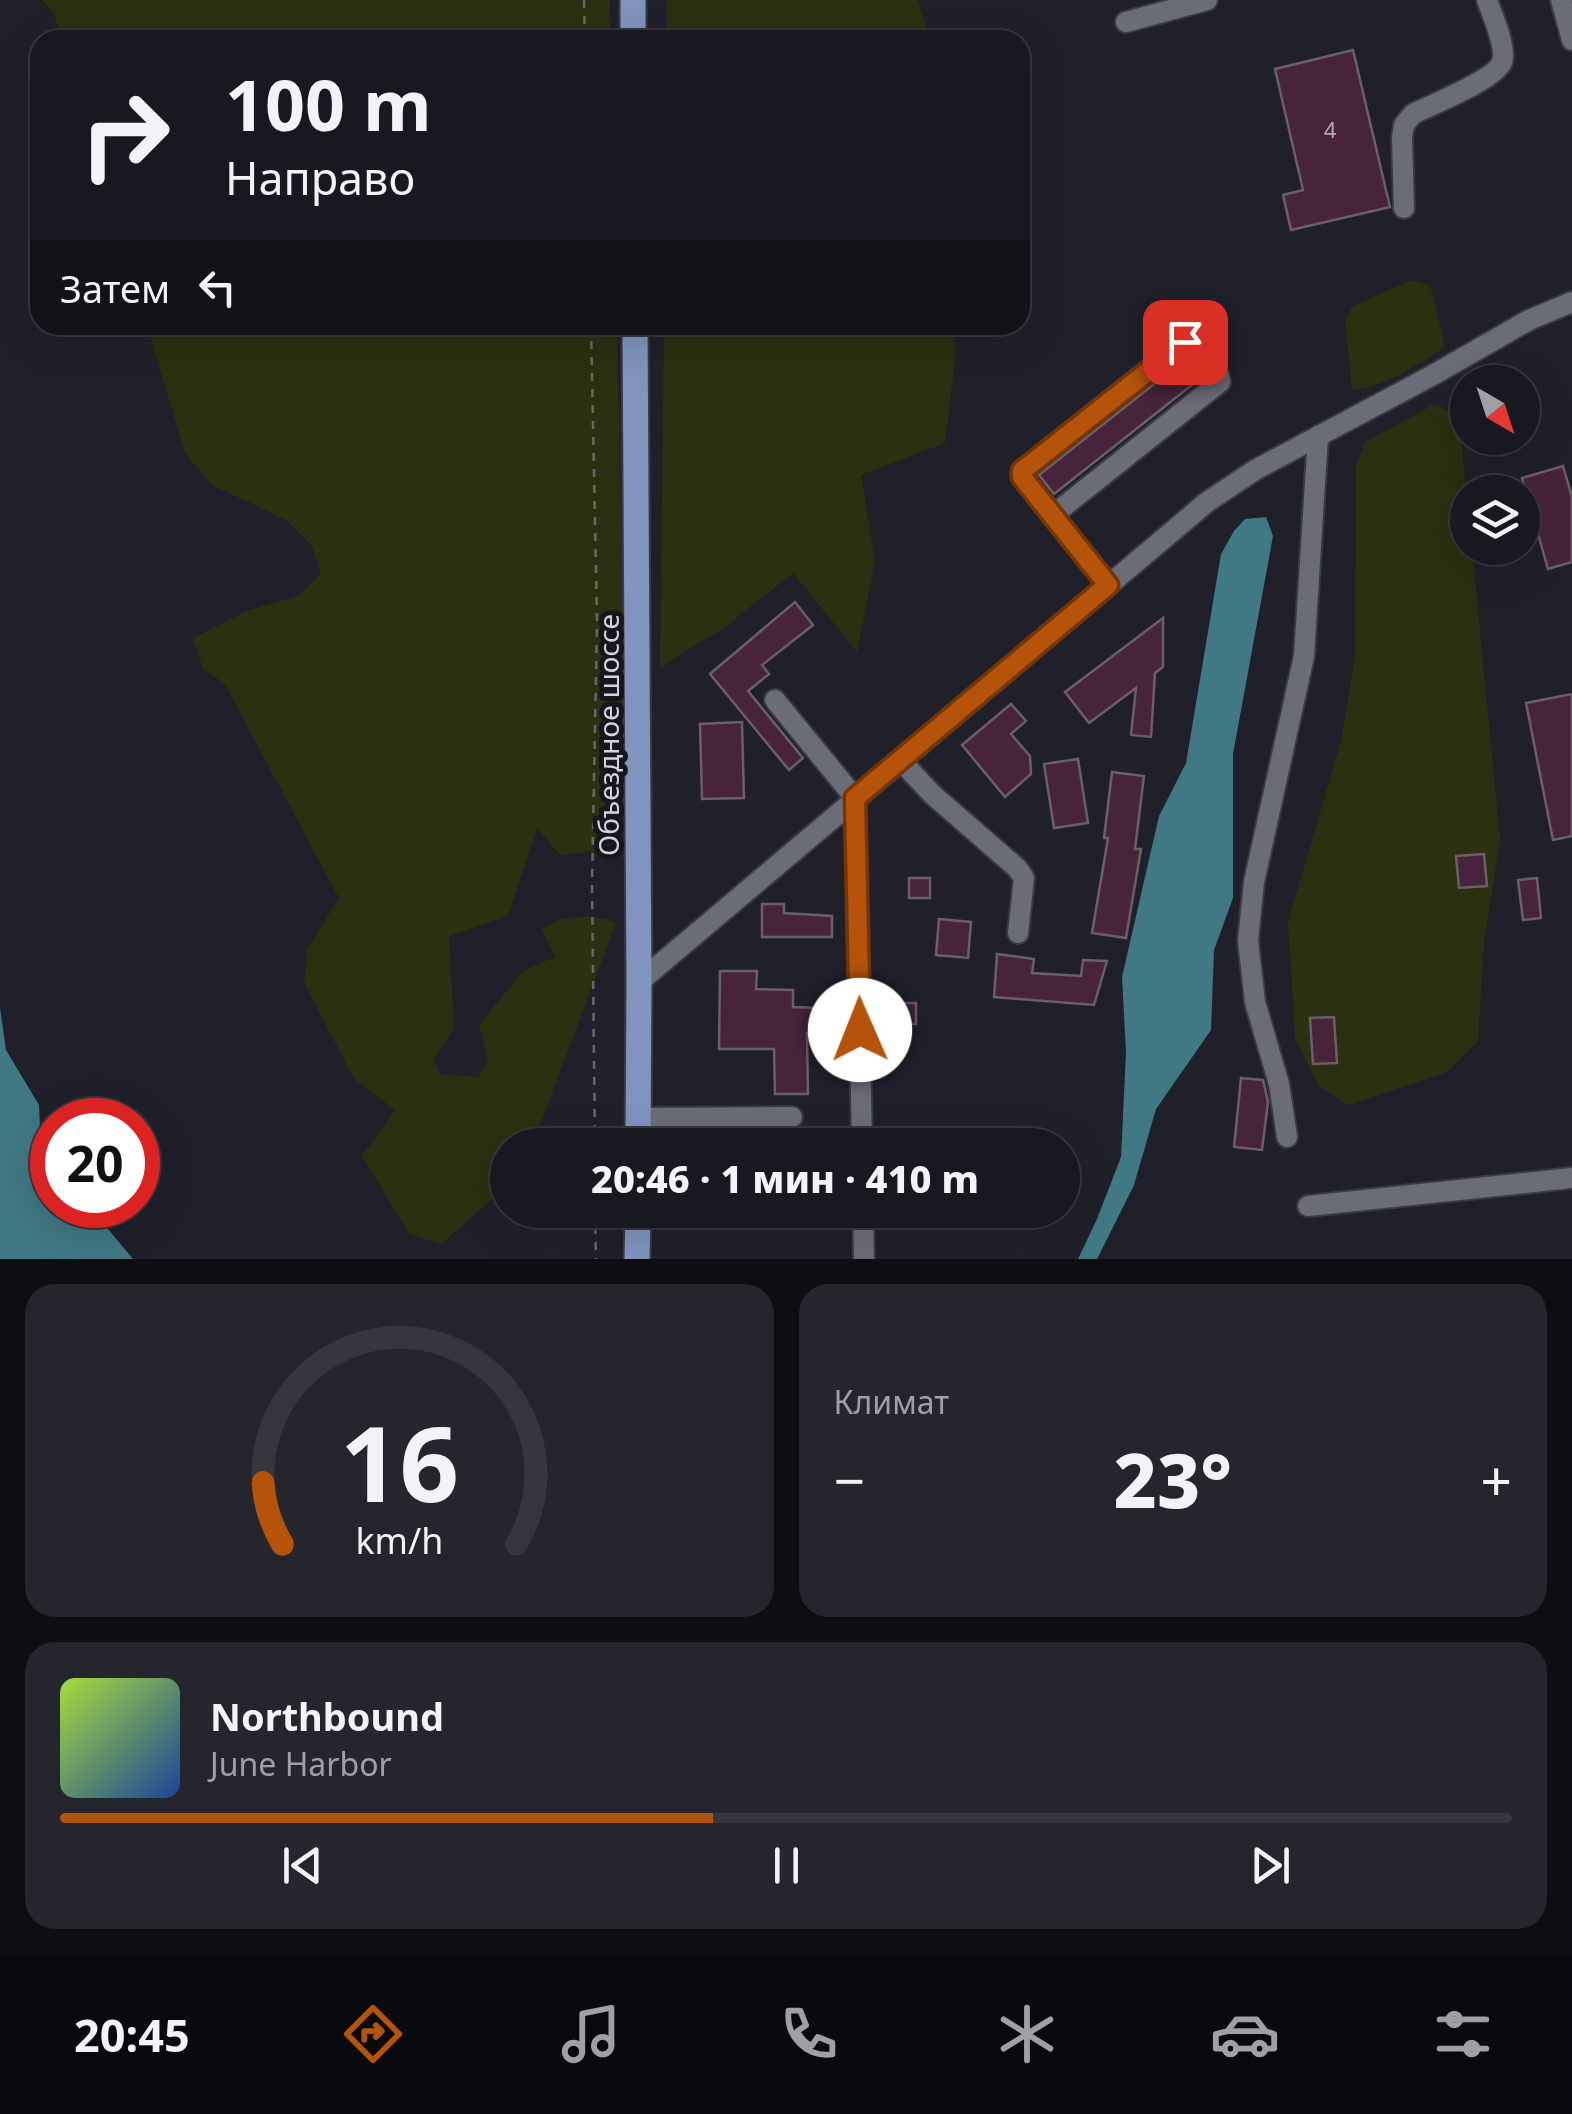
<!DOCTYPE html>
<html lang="ru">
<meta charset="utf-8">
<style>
:root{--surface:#171820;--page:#24252d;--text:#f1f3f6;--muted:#9ea0a5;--line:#36373e;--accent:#b45309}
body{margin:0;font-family:"Noto Sans",sans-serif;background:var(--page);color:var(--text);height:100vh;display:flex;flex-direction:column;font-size:38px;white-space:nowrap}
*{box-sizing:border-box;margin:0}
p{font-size:32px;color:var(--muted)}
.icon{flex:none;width:55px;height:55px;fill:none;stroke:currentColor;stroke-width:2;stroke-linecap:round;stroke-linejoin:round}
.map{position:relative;height:1259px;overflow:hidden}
.side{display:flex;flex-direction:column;gap:25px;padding:25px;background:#0d0d12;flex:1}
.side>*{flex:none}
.banner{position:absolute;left:30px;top:30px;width:1000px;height:305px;border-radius:30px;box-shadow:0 10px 40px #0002,0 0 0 2px var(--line);background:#171820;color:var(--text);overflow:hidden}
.needle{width:65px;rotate:141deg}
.fabs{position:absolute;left:1450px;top:365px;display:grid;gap:20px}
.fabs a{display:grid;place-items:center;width:90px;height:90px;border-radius:50%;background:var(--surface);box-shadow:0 10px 40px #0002,0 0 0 2px var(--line);font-size:50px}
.speed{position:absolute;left:30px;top:1098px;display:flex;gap:20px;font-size:50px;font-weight:700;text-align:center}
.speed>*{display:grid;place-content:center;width:130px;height:130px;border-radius:50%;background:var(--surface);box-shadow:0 10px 40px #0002,0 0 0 2px var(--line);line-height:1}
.speed .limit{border:15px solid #d22;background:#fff;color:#111}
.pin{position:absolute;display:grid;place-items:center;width:85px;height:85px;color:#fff;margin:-42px;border-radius:20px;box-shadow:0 5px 15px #0006}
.me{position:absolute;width:110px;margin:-55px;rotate:359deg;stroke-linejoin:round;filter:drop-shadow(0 0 8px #0008)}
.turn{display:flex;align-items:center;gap:35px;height:210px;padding:0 30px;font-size:45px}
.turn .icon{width:130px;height:130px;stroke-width:2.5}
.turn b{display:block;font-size:70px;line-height:85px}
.then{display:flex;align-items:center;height:95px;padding:0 30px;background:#0003;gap:20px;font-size:38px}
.big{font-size:75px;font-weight:800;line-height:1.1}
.side .widget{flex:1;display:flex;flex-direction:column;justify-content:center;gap:15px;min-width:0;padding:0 35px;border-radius:30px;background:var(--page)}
.side .dial{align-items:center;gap:0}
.dial svg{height:260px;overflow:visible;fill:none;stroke:var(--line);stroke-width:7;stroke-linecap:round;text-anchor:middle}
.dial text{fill:var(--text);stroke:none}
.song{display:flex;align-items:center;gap:30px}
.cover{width:120px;height:120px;border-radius:15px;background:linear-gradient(135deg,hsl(80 70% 55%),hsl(220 70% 35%))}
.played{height:10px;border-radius:5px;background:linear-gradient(90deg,var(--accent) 45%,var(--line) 45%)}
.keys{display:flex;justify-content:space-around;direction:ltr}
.heat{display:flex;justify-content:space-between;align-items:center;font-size:55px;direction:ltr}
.side .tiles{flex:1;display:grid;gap:25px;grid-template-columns:1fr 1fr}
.widget:last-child{grid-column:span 2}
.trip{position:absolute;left:490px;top:1128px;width:590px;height:100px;border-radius:50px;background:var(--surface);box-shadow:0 10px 40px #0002,0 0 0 2px var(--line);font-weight:800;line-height:100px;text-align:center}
.tabs{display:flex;height:160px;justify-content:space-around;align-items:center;background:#090a0d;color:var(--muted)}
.tabs .icon{width:70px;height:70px}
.tabs .on{color:var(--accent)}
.tabs b{font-size:45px;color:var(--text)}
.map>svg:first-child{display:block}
.green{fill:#2b3010}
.water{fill:#407884}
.building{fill:#47243b;stroke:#6b5f66;stroke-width:2.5}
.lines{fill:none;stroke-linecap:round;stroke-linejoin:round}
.minor-casing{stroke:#393a42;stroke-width:24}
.major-casing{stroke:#393a42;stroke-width:29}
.path{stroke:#666770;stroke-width:2.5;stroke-dasharray:8 8;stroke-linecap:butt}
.minor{stroke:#6a6c78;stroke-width:20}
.major{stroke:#7f94be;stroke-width:25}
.route-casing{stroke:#753606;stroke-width:25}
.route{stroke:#b45309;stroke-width:18}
.labels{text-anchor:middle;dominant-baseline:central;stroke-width:10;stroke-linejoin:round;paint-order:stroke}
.number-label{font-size:22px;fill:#afa8b2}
.street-label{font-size:28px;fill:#d2d4da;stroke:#151720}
</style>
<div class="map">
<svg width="1572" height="1259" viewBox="0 0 1572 1259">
<rect width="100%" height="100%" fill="#1f202a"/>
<g class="green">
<path d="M42 0H610V40H62L54 14Z"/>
<path d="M667 0H918L931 40H667Z"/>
<path d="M1411 280 1430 285 1445 346C1422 364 1381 388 1352 390L1345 320 1353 306Z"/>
<path d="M147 325H617L627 783 604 807 596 851 560 855 537 828 508 916 449 936 454 1028 434 1059 439 1074 478 1077 488 1062 479 1025 523 971 555 957 542 929C558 915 598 913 616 923L537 1133 529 1145H508L507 1177 492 1199 441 1244 409 1234 362 1156 395 1110 354 1079 304 982 308 948 339 898 224 683 203 669 193 638 246 611 299 596 321 574 312 546 286 520 212 485 185 453Z"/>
<path d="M664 325H953L955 360 945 443 861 475 875 562 857 652 793 573 724 628 660 667Z"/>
<path d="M1435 404 1459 416 1467 501 1468 548H1472L1500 839 1484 943 1478 1041 1447 1072 1348 1105 1319 1086 1295 1038 1288 922 1341 741 1355 657 1356 466 1365 442Z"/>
</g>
<g class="water">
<path d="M1266 517 1273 536 1233 754V898L1214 950 1211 1030 1156 1109 1134 1185 1097 1259H1078L1097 1219 1121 1157 1126 1052 1122 977 1159 816 1186 763 1221 554 1234 531 1245 519Z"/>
<path d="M0 1008 6 1050 39 1105 41 1149 52 1163V1205H88L133 1259H0Z"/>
</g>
<g class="building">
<path d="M1353 50 1390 207 1291 230 1283 195 1303 190 1275 69Z"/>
<path d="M1187 358 1202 377 1054 494 1039 475Z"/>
<path d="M1563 466 1572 497V562L1548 569 1522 478Z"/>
<path d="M795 602 813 625 762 665 769 674 748 691 803 758 789 770 710 674Z"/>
<path d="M1163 618V667L1155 673 1151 737 1131 735 1136 688 1089 723 1065 692Z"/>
<path d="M1572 694V836L1553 840 1526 703Z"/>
<path d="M1011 704 1026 721 1011 734 1030 756 1031 774 1005 797 962 745Z"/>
<path d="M742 722 744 798 702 799 700 724Z"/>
<path d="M1078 759 1088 823 1054 828 1044 764Z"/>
<path d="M1112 772 1144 776 1135 849H1141L1126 938 1092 933 1108 838H1104Z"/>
<path d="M1484 854 1487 886 1459 888 1456 856Z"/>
<rect x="909" y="878" width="21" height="20"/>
<path d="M1537 878 1541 918 1523 920 1518 880Z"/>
<path d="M762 904H784V913L832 916V937H762Z"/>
<path d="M939 919 971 922 968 958 936 955Z"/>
<path d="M997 954 1034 959 1032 973 1081 976 1083 960 1107 961 1094 1005 994 997Z"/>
<path d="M720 971H757L756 989 793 990V1007L819 1008V1033H807L808 1094H775L774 1049H719Z"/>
<rect x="895" y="1003" width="21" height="21"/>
<path d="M1334 1017 1337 1063 1313 1064 1310 1018Z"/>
<path d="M1241 1078 1263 1080 1268 1102 1262 1150 1234 1147Z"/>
</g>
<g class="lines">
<g class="minor-casing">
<g id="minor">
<path d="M1561 0 1572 40"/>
<path d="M1126 22 1207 0"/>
<path d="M1404 208 1402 138 1404 125 1413 114C1431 105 1496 79 1502 62 1507 48 1492 14 1487 0"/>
<path d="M1053 515 1220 382 1219 376 1191 341H1185L1022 471 1023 477 1108 585"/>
<path d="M775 700 855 798 862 1145"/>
<path d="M900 760 933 795 1017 868 1024 878 1018 933"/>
<path d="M639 982 1207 502 1255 470 1433 375 1529 320 1572 302"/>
<path d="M638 1118 792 1117"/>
<path d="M1287 1137 1279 1084 1255 1002 1248 941 1254 882 1304 656 1318 436"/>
<path d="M1308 1206 1572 1178"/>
<path d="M863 1210 864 1259"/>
</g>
</g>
<g class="major-casing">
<g id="major">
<path d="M633 0V40"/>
<path d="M635 325 639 982 638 1145"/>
<path d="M637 1259 638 1210"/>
</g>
</g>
<g class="path">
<path d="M584 0 585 40"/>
<path d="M591 325 597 622 592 884 595 1145"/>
<path d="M595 1210 596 1259"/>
</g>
<use href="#minor" class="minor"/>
<use href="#major" class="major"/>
</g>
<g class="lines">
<g class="route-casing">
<path id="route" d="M860 1030 855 798 1108 585 1022 477V471L1185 342"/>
</g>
<use href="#route" class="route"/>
</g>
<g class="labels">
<g class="number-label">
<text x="1330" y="129">4</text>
</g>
<g class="street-label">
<text transform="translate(608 735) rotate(-90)">Объездное шоссе</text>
</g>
</g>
</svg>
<div class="fabs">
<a><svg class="needle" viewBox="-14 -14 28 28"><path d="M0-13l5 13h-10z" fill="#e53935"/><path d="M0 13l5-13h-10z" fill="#9ea0a5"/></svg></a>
<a><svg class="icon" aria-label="layers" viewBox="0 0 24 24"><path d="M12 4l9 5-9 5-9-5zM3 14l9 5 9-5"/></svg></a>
</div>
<div class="speed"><div class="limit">20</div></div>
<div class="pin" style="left:1185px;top:342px;background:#d93025"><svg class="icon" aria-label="arrive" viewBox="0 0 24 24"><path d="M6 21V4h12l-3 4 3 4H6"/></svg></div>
<svg class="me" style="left:860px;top:1030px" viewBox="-20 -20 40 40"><circle r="19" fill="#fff"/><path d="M0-13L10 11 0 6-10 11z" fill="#b45309"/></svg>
<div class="trip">20:46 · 1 мин · 410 m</div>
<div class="banner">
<div class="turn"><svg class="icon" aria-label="right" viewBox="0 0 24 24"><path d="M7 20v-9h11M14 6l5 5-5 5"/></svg><div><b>100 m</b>Направо</div></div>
<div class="then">Затем<svg class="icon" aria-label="left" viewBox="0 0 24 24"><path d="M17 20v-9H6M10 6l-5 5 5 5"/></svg></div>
</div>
</div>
<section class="side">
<div class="tiles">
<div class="widget dial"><svg viewBox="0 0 100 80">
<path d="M14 69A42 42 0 1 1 86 69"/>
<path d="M14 69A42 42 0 0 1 8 50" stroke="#b45309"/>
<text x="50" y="56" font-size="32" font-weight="700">16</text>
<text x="50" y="72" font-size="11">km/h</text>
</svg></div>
<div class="widget"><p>Климат</p>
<div class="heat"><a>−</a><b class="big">23°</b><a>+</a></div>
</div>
<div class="widget">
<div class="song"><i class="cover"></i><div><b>Northbound</b><p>June Harbor</p></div></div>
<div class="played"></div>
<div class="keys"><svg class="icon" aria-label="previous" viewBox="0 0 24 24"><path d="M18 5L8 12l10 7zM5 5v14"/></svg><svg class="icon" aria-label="pause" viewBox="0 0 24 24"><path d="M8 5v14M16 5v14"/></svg><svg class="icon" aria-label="next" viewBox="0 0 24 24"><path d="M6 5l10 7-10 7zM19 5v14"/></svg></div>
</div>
</div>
</section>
<nav class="tabs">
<b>20:45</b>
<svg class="icon on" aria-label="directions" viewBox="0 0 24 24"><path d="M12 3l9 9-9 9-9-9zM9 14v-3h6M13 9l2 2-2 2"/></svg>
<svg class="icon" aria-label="music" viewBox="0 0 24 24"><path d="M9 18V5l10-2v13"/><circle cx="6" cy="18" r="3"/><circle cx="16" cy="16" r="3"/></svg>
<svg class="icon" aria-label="phone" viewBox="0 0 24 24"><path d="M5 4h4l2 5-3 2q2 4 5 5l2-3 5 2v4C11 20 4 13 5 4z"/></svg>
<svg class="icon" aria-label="climate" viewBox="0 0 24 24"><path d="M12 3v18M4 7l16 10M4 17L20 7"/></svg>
<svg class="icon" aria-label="car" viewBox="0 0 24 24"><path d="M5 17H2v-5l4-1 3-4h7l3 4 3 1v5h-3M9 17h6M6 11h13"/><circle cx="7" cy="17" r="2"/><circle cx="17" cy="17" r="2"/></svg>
<svg class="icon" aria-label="filters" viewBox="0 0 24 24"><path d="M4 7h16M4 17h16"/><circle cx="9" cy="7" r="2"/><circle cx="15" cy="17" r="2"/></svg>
</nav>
